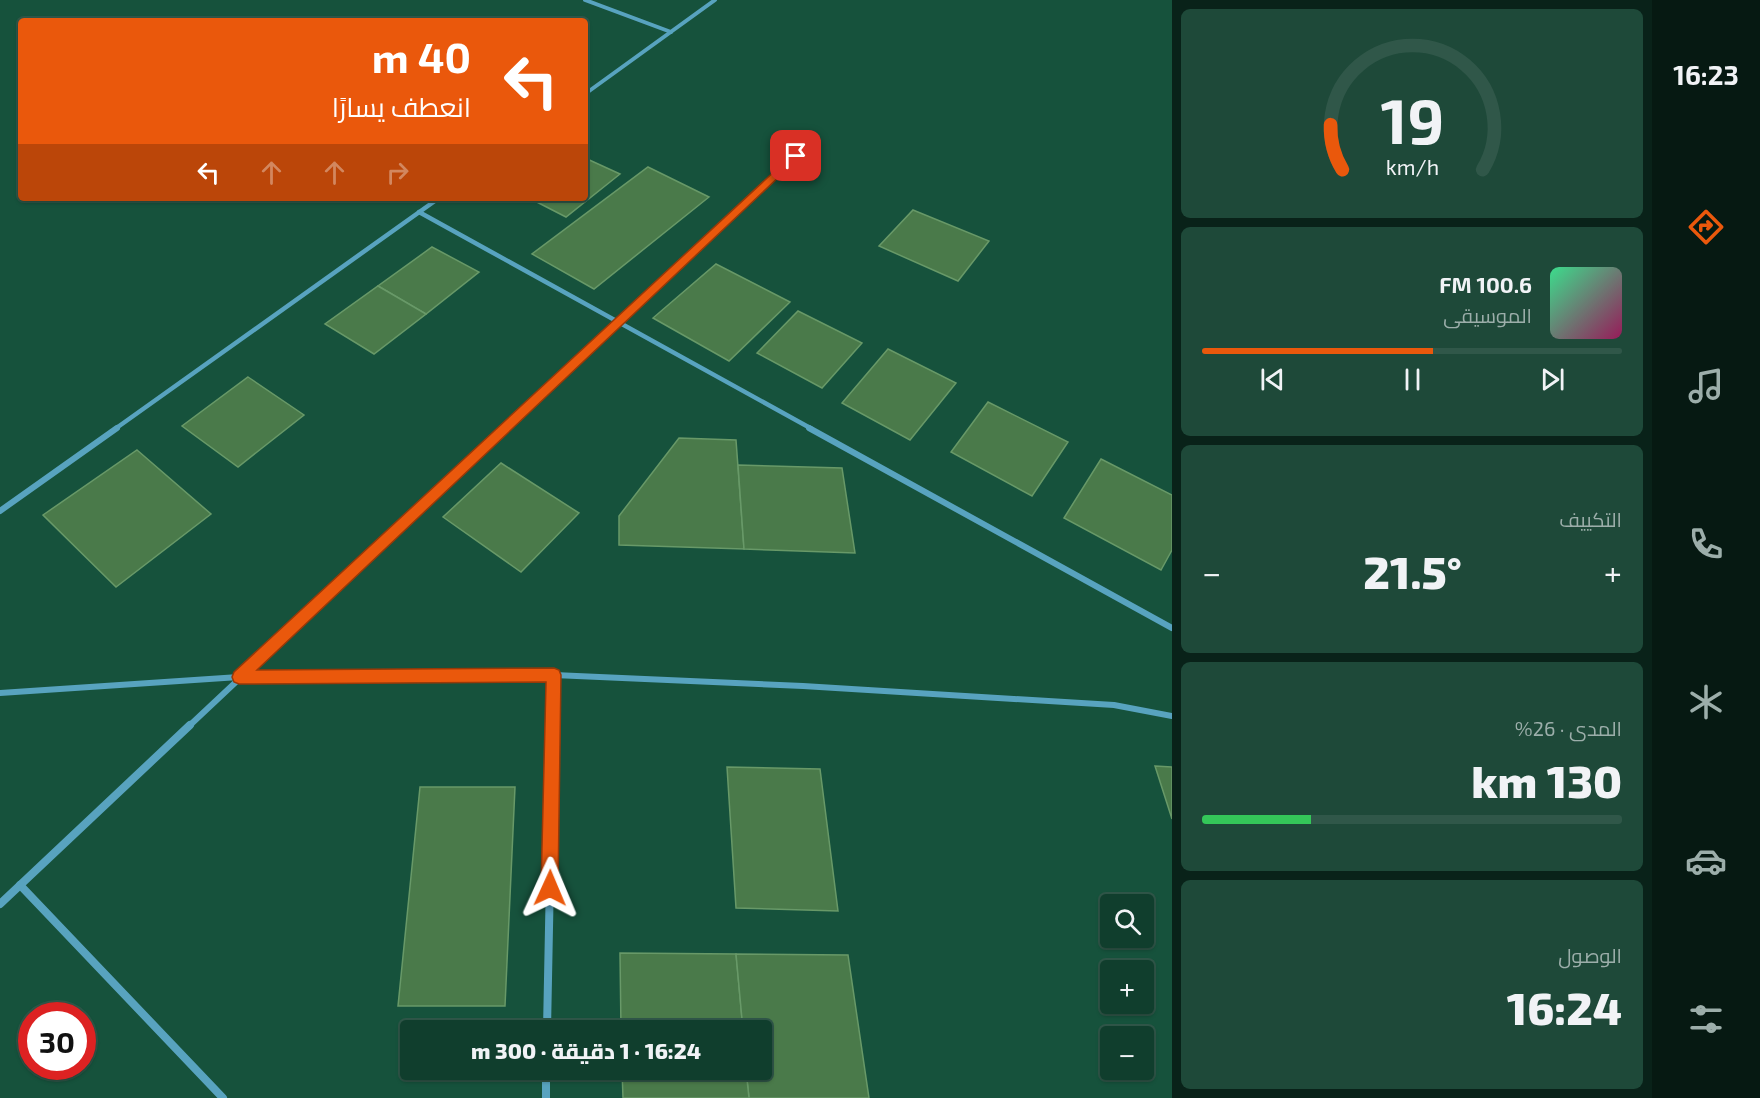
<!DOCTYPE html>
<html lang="ar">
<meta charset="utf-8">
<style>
:root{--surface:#103e2d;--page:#1e4939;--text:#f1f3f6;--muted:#9caeaa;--line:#305749;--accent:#ea580c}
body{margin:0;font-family:"Exo 2",Cairo,sans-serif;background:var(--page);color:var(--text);direction:rtl;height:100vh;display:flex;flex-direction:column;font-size:22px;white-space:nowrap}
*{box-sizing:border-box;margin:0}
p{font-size:20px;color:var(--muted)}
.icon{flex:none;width:33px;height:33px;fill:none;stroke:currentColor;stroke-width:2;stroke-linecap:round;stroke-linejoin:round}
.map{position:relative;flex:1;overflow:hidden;direction:ltr}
.side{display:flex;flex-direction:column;gap:9px;padding:9px;background:#092219;width:480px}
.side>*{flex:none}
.guide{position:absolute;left:18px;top:18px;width:570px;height:183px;border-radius:6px;box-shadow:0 2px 4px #0004,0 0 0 2px var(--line);direction:rtl;background:#ea580c;color:#fff;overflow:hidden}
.tools{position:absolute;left:1100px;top:894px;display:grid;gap:12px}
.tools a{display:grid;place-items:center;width:54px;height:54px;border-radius:6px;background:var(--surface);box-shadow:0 2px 4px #0004,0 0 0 2px var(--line);font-size:30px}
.speed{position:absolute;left:18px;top:1002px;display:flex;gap:12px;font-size:30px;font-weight:700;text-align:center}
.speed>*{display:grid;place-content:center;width:78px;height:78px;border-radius:50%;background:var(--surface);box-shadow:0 2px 4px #0004,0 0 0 2px var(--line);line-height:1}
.speed .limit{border:9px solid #d22;background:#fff;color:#111}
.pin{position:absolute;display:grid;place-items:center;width:51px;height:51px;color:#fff;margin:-26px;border-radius:12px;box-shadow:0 3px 9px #0006}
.me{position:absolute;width:66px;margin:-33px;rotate:1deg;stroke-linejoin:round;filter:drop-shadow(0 0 4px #0008)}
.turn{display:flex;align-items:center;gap:21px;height:126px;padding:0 18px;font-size:27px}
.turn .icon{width:78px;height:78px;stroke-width:2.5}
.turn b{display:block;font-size:42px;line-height:51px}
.lanes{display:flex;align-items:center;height:57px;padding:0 18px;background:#0003;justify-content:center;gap:30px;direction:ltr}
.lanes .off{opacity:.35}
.big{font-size:45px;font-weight:800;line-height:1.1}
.side .card{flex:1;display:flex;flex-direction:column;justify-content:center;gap:9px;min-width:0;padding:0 21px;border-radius:9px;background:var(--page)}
.side .dial{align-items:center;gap:0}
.dial svg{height:156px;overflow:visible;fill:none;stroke:var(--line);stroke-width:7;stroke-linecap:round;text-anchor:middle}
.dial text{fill:var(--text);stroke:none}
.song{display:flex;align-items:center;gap:18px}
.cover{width:72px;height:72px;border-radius:9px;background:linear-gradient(135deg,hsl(150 70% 55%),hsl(330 70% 35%))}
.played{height:6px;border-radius:3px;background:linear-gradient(90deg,var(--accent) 55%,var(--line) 55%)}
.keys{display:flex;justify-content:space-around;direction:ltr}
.heat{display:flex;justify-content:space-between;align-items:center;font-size:33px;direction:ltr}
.charge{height:9px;border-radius:4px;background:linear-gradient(90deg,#34c759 26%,var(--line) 0)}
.trip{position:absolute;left:400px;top:1020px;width:372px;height:60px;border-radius:6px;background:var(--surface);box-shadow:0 2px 4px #0004,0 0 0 2px var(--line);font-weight:800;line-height:60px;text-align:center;direction:rtl}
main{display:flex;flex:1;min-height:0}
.menu{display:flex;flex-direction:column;width:108px;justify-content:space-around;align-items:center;background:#061912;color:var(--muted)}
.menu .icon{width:42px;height:42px}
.menu .current{color:var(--accent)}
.menu b{font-size:27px;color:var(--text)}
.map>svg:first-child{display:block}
.building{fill:#4a7a4a;stroke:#689968;stroke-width:1.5}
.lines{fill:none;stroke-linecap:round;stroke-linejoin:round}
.minor-far3{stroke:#58a3bf;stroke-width:4}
.minor-far2{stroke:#58a3bf;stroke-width:4.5}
.minor-far1{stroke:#58a3bf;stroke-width:6}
.minor{stroke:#58a3bf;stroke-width:8}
.route{fill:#ea580c;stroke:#983908;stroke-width:1.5}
</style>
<main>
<nav class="menu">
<b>16:23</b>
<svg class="icon current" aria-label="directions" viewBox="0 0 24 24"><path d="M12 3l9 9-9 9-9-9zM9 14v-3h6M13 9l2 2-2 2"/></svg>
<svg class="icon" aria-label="music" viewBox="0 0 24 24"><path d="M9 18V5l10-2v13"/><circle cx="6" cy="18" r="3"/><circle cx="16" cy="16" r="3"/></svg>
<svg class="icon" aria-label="phone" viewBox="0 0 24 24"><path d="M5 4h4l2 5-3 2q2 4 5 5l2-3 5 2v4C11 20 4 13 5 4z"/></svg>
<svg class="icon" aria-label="climate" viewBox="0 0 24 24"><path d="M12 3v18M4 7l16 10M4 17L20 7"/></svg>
<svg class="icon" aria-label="car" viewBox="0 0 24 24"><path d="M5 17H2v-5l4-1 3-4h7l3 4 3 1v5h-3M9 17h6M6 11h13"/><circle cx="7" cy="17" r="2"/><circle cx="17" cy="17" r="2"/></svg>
<svg class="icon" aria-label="filters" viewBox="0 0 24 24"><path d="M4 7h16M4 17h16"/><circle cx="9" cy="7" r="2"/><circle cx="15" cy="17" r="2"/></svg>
</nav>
<section class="side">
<div class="card dial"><svg viewBox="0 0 100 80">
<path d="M14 69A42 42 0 1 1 86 69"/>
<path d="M14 69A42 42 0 0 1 8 46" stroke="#ea580c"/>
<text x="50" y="56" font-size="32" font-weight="700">19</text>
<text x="50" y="72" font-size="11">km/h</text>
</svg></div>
<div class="card">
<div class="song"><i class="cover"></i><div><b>100.6 FM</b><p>الموسيقى</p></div></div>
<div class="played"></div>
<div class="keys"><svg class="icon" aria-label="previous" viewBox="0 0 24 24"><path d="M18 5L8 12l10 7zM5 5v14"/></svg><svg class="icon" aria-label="pause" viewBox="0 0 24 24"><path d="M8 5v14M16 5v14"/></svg><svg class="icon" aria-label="next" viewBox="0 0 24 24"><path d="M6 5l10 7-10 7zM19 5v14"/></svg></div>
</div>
<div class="card"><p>التكييف</p>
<div class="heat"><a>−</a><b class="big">21.5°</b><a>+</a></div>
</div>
<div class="card"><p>المدى · 26%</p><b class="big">130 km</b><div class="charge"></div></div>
<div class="card"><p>الوصول</p><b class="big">16:24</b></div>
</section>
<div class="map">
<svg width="1172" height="1098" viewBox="0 0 1172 1098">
<rect width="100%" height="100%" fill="#16523c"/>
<g class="building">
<path d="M585 158 620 174 566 217 529 198H585Z"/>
<path d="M648 167 709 197 594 289 532 254Z"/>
<path d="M913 210 989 241 958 281 879 246Z"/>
<path d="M432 247 479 272 426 314 378 286Z"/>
<path d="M716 264 790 302 729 361 653 318Z"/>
<path d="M378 286 426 314 374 354 325 324Z"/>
<path d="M798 311 862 343 822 388 757 353Z"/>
<path d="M888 349 956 383 910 440 842 403Z"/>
<path d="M248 377 304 415 238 467 182 426Z"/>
<path d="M988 402 1068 442 1032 496 951 452Z"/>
<path d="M679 438 736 440 744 549 619 545V516Z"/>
<path d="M137 450 211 514 116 587 43 515Z"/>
<path d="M1101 459 1172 495V550L1161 570 1064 518Z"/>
<path d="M501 463 579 513 521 572 443 517Z"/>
<path d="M738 465 842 468 855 553 744 549Z"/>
<path d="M1155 766 1172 767V819Z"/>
<path d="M727 767 820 769 838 911 736 908Z"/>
<path d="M420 787H515L505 1006H398Z"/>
<path d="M620 953 736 954 743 1030H621Z"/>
<path d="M736 954 848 955 869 1098H749L746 1070H762V1030H743Z"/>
<path d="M622 1070H746L749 1098H623Z"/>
</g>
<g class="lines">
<g class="minor-far3">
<path d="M585 0 671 32"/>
<path d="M585 94 715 0"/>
<path d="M758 191 796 155"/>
</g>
<g class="minor-far2">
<path d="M419 212 812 429"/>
<path d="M115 429 439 198"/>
<path d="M505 429 759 190"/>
</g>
<g class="minor-far1">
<path d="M809 428 1172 628"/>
<path d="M0 511 117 428"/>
<path d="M0 693 239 677 554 675 803 686 1114 705 1172 716"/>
<path d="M188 727 506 428"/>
<path d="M553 727 554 675"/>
</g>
<g class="minor">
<path d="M20 885 223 1098"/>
<path d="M0 904 190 725"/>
<path d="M547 1030 553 725"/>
<path d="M546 1070V1098"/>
</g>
</g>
<path class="route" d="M793 154 801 156 257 670 554 668 559 670 561 675 558 888 556 894 550 897 544 894 541 888 546 682 239 684 234 682 232 677 234 672Z"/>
</svg>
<div class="tools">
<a><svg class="icon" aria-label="search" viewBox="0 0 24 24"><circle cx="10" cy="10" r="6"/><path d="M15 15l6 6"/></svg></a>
<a>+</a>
<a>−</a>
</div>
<div class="speed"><div class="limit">30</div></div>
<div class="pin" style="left:796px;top:156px;background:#d93025"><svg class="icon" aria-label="arrive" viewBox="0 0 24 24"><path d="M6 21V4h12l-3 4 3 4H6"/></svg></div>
<svg class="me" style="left:550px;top:888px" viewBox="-20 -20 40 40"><path d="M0-17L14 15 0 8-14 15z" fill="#ea580c" stroke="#fff" stroke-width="4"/></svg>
<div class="trip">16:24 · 1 دقيقة · 300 m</div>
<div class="guide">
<div class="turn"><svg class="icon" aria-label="left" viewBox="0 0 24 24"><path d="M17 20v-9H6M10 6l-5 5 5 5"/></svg><div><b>40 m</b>انعطف يسارًا</div></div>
<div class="lanes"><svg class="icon" aria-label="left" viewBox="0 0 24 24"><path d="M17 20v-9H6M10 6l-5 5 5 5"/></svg><svg class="icon off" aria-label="ahead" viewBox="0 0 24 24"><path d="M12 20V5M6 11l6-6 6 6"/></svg><svg class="icon off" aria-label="ahead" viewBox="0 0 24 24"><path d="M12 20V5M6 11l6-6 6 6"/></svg><svg class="icon off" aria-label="right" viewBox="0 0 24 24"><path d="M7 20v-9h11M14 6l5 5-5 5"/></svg></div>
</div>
</div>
</main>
